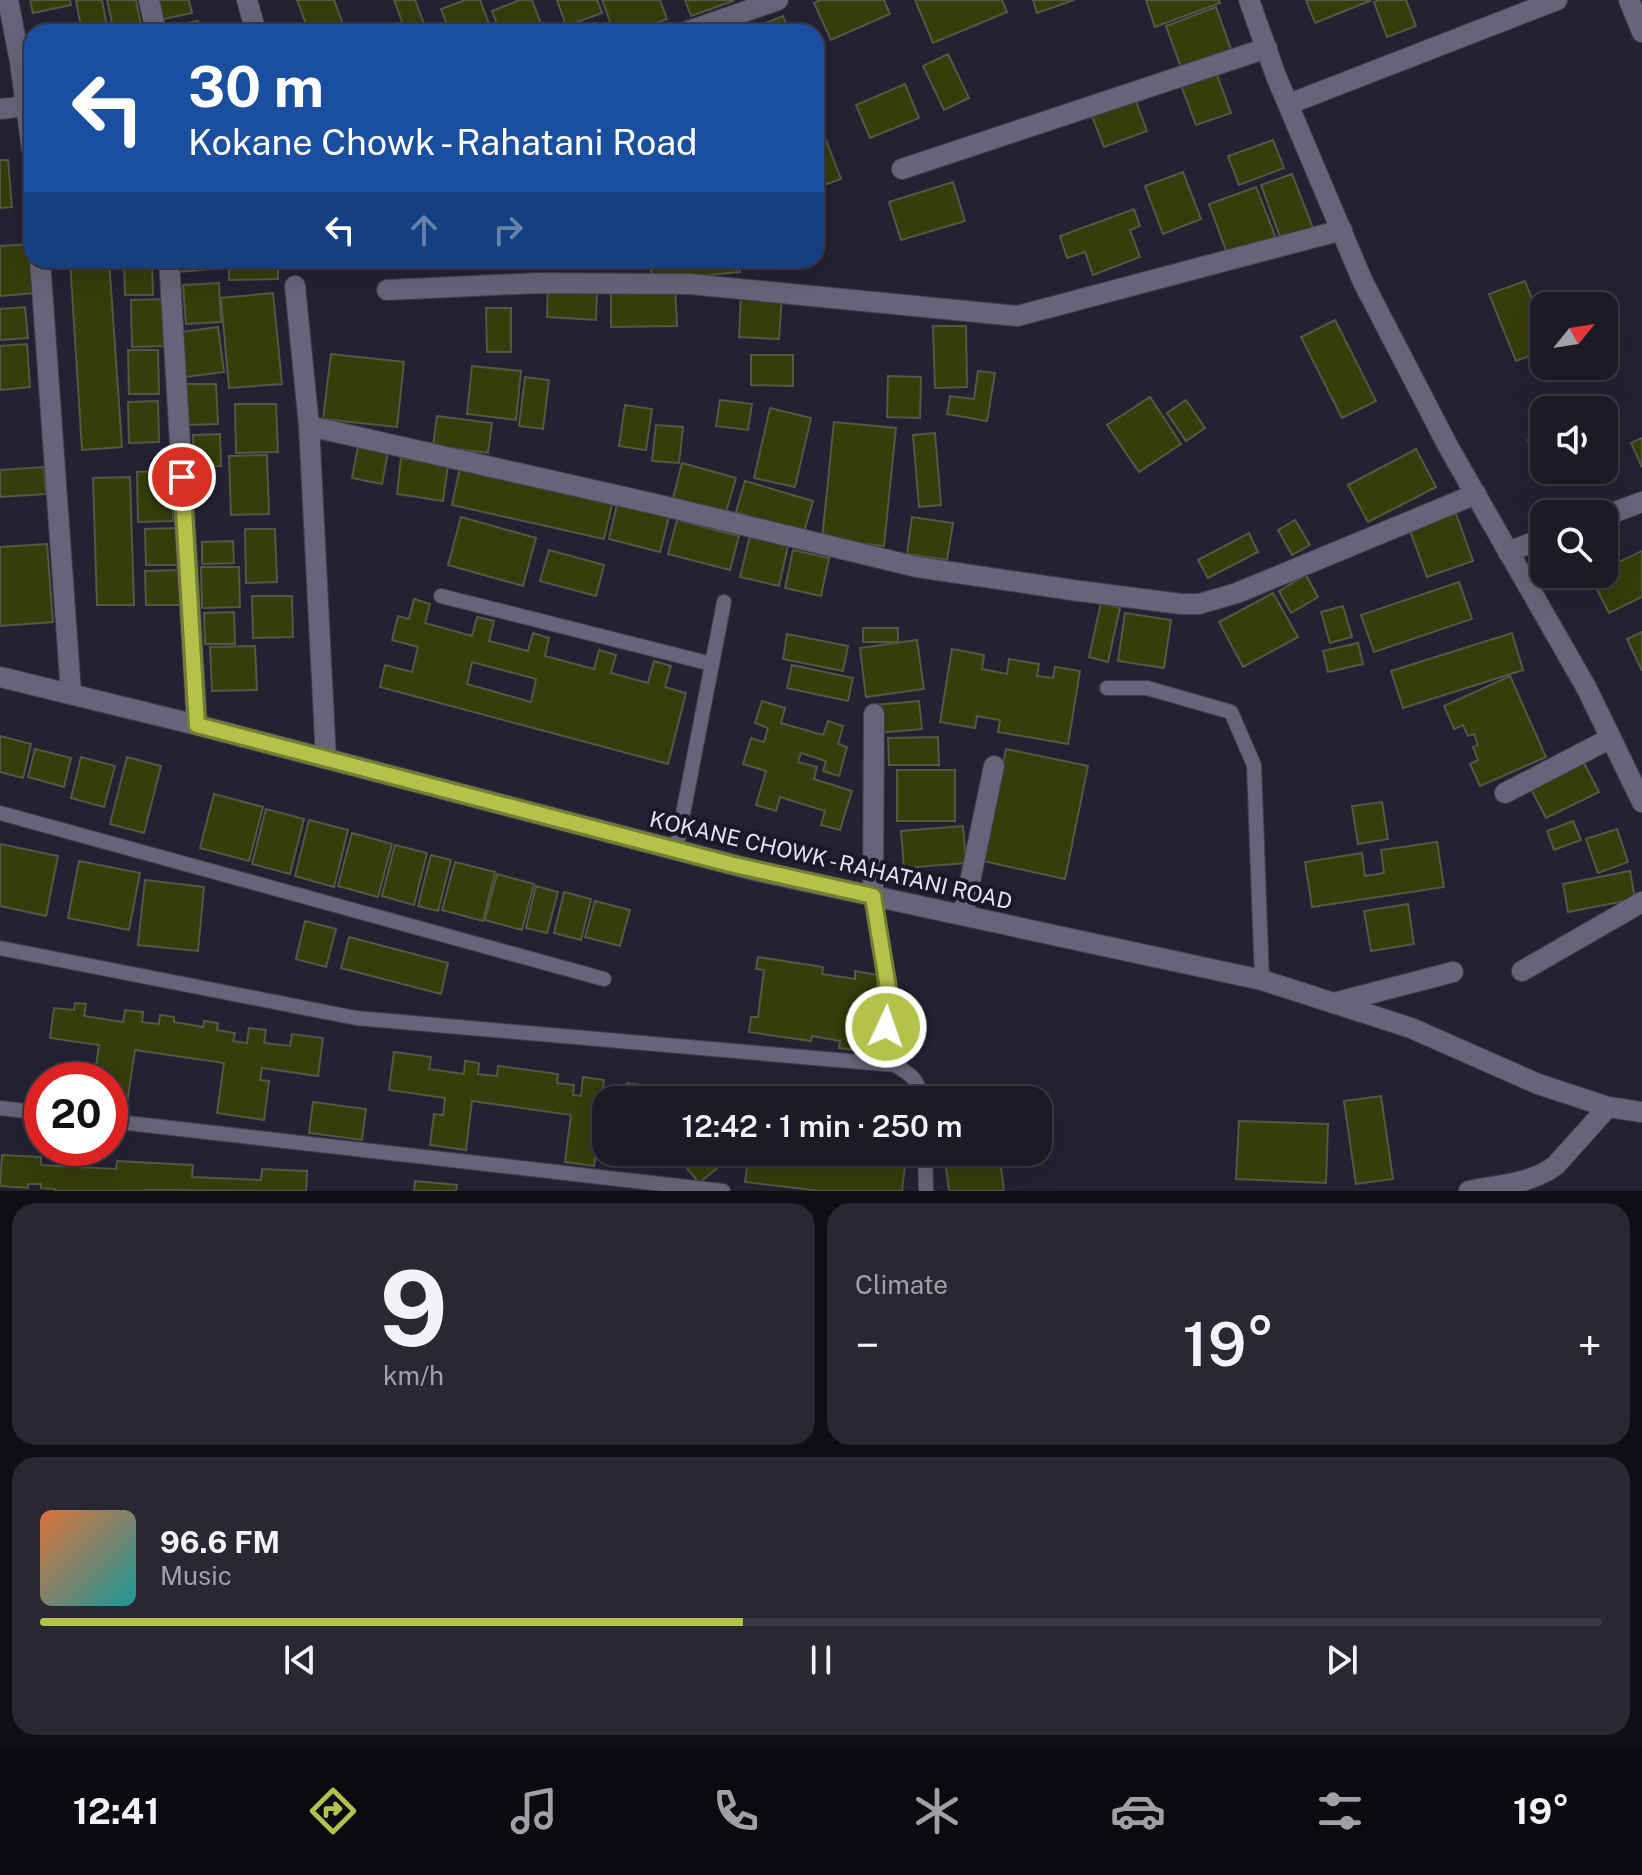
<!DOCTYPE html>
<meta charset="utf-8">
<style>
:root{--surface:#1b1a26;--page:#282732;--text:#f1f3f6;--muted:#a0a1a7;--line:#393843;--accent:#b3c24b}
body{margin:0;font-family:"Public Sans",sans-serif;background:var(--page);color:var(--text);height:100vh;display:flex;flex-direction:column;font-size:30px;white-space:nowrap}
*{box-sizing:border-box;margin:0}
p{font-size:26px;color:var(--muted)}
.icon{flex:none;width:44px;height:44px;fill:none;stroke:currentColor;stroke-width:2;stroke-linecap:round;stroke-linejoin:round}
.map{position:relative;height:1191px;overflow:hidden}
.drawer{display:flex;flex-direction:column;gap:12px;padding:12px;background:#0f0e15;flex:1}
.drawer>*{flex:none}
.hud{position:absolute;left:24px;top:24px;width:800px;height:244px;border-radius:24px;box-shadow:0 8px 32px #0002,0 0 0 2px var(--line);background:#1a4fa0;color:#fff;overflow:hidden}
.needle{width:52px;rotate:60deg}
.tools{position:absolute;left:1530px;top:292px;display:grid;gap:16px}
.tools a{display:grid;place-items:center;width:88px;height:88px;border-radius:16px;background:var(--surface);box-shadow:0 8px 32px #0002,0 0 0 2px var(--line);font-size:40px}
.speed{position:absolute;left:24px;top:1062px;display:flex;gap:16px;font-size:40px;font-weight:700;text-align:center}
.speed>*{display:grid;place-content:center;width:104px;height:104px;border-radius:50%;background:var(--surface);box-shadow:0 8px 32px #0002,0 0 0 2px var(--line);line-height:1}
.speed .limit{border:12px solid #d22;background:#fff;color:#111}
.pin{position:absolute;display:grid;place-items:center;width:68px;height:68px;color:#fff;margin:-34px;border:4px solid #fff;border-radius:50%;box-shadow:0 2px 8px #0007}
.me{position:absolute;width:88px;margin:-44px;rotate:3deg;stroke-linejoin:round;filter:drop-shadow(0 0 6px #0008)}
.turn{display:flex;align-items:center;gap:28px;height:168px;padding:0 32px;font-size:36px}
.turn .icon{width:104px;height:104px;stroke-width:2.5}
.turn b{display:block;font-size:56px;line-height:68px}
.lanes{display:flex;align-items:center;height:76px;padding:0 32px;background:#0003;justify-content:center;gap:40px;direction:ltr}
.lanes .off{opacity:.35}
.big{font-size:60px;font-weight:600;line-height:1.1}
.drawer .card{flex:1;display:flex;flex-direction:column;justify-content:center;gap:12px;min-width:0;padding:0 28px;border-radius:24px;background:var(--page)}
.drawer .dial{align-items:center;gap:0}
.dial b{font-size:104px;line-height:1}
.song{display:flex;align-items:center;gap:24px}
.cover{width:96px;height:96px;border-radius:12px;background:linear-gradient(135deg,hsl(20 70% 55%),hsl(180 70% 35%))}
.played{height:8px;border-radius:4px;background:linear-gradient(90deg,var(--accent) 45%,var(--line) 45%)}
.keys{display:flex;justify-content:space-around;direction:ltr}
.heat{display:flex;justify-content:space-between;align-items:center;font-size:44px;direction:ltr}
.drawer .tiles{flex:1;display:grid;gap:12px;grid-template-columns:1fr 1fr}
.card:last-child{grid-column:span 2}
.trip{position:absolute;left:592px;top:1086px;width:460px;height:80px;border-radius:24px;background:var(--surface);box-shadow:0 8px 32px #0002,0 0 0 2px var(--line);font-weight:600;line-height:80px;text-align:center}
.tabs{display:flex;height:128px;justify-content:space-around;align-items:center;background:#0b0a0f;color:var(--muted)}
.tabs .icon{width:56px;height:56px}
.tabs .selected{color:var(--accent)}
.tabs b{font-size:36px;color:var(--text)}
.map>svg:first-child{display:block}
.building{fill:#373c0b;stroke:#535743;stroke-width:2;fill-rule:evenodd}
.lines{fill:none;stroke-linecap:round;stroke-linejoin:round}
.service-casing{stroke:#423f4d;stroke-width:16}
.minor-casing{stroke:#423f4d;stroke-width:22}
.tertiary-casing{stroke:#423f4d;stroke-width:22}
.secondary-casing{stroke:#423f4d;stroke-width:22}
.service{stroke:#666478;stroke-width:14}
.minor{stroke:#666478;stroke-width:20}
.tertiary{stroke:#666478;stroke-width:20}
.secondary{stroke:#666478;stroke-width:20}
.route-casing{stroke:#747e31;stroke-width:20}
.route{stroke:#b3c24b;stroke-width:14}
.labels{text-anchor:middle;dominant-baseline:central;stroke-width:8;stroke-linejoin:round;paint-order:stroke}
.street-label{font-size:22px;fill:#e5e4f0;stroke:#1b1828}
</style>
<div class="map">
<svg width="1642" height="1191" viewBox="0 0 1642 1191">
<rect width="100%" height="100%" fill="#242232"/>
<g class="building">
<path d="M30 0H70L71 5 33 13Z"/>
<path d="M83 0H102L108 32H82L76 1Z"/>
<path d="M107 0H136L142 30 114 32Z"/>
<path d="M154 0H189L192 13 158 20Z"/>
<path d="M297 0H334L343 24 321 32H309Z"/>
<path d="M394 0H415L427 32H406Z"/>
<path d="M465 0H480L492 32H450L441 9Z"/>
<path d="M520 0H532L544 32H500L492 11Z"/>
<path d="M557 0H597L602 13 566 26Z"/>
<path d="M602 0H660L667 19 633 32H614Z"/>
<path d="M685 0H733V1L691 16Z"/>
<path d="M820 0H884L890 14 831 40 814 3Z"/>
<path d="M915 0H1002L1007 12 933 43Z"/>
<path d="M1033 0H1074L1037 13Z"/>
<path d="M1146 0H1219L1220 3 1155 27Z"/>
<path d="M1306 0H1372L1315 23Z"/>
<path d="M1379 0H1406L1416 26 1387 37 1374 2Z"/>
<path d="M1216 7 1233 55 1183 73 1166 26Z"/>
<path d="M783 16 789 32H743Z"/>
<path d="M198 21 201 32H161L160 28Z"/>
<path d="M948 54 969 98 944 110 923 66Z"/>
<path d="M1216 72 1231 113 1196 125 1181 85Z"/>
<path d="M905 84 919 118 870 138 856 105Z"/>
<path d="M1135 99 1147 131 1104 147 1092 116Z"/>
<path d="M826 140 841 179 816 188V144Z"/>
<path d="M1273 140 1284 168 1239 185 1228 156Z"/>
<path d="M0 160H8L12 207 0 208Z"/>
<path d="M1183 172 1201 219 1163 234 1145 186Z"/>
<path d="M1292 174 1315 233 1283 245 1261 185Z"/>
<path d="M953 182 965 221 901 240 889 202Z"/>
<path d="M1256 187 1276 238 1228 256 1209 204Z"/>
<path d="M1134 209 1140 226 1130 230 1140 257 1093 275 1085 252 1067 258 1060 236Z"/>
<path d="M31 244 35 293 0 296V246Z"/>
<path d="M70 260H109L122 447 82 450Z"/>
<path d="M124 260H152L153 295H125Z"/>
<path d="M177 260H210L211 269 179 272Z"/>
<path d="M229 260H278V279L229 280Z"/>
<path d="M650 260H739L740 272 652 280Z"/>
<path d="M1525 281 1544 329V350L1516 361 1489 294Z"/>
<path d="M219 283 221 322 186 324 183 285Z"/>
<path d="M675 286 677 326 611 327V287Z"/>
<path d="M548 287 597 290 596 320 547 317Z"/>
<path d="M273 293 282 384 229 388 221 298Z"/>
<path d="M741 294 782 296 779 339 739 337Z"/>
<path d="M163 299 165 346 132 347 131 300Z"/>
<path d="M25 307 28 338 0 340V309Z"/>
<path d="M486 308H511V352H487Z"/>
<path d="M1335 320 1376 401 1342 418 1301 337Z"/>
<path d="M933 326H966L967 387 935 388Z"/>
<path d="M218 327 224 372 186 377 181 332Z"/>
<path d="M27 344 30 387 0 390V346Z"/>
<path d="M128 350H158L159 394H129Z"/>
<path d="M331 354 404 362 397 427 323 419Z"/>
<path d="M751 355H793V386L751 385Z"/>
<path d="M472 366 521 371 516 420 467 414Z"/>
<path d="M978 371 995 373 987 421 947 414 950 396 974 399Z"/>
<path d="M888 376 921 377 920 418 887 417Z"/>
<path d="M525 377 549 380 543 429 519 426Z"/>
<path d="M182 384H216L218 424 184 425Z"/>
<path d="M1150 397 1181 444 1139 472 1107 425Z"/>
<path d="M720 400 752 404 748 430 716 426Z"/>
<path d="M1186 400 1205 428 1186 441 1167 413Z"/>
<path d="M158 401 159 442 129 443 128 402Z"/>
<path d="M235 404H276L278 452 236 453Z"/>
<path d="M625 405 652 409 646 450 619 446Z"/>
<path d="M770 408 811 418 795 487 754 478Z"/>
<path d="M1604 411 1614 435 1604 440Z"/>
<path d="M437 416 492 423 488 453 433 446Z"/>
<path d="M834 422 896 428 884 546 822 539Z"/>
<path d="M656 425 683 427 679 463 652 461Z"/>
<path d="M935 433 941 505 919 507 913 435Z"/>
<path d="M1544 433V465L1540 467 1528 440Z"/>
<path d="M220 434 221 466 194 467 193 435Z"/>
<path d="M1642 438V467L1631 443Z"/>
<path d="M358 446 388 452 382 484 352 478Z"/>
<path d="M1416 449 1436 487 1368 522 1348 485Z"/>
<path d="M267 455 269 514 231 515 229 456Z"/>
<path d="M401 458 448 465 443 501 397 494Z"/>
<path d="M461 463 614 496 604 539 452 505Z"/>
<path d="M682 463 736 478 726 512 673 498Z"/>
<path d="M44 467 46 494 0 497V470Z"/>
<path d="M172 471 173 521 138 522 137 472Z"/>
<path d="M130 477 134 605H97L93 478Z"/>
<path d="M745 481 813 501 804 532 736 512Z"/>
<path d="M617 504 669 517 660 552 609 539Z"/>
<path d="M1455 511 1473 561 1427 577 1409 528Z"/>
<path d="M461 517 536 538 523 586 448 565Z"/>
<path d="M912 517 953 523 947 560 907 554Z"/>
<path d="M677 520 739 536 730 570 668 554Z"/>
<path d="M1295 520 1310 545 1292 555 1278 530Z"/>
<path d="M177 528 178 565H146L145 529Z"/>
<path d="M245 529H275L277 582 246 583Z"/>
<path d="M1249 533 1258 552 1208 578 1198 560Z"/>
<path d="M750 536 788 546 779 586 740 577Z"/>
<path d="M233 541 234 563 202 564V542Z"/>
<path d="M47 544 53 622 0 626V547Z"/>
<path d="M549 550 604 565 596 596 540 581Z"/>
<path d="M793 550 829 558 821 596 785 588Z"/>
<path d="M1642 551V597L1609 613 1590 576 1604 574V569Z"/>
<path d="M201 567H239L240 607 202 608Z"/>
<path d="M183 570 184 605H146L145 571Z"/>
<path d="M1306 575 1318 597 1291 613 1279 591Z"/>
<path d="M1459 582 1472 619 1374 652 1361 615Z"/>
<path d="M1273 593 1298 637 1243 667 1219 622Z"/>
<path d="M252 596H292L293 637 253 638Z"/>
<path d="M414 599 430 604 425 623 472 636 477 617 494 621 489 641 528 651 533 633 549 638 545 656 594 669 599 650 616 655 611 673 648 683 654 661 671 666 665 687 686 693 668 764 380 687 385 665 412 672 418 647 392 640 398 616 409 619ZM472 662 536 679 531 702 467 684Z"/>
<path d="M1101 603 1120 608 1108 662 1089 657Z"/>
<path d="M1343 606 1352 637 1330 643 1321 612Z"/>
<path d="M234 612 235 644H205L204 613Z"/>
<path d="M1125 613 1171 620 1164 668 1118 661Z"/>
<rect x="863" y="628" width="35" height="14"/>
<path d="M1642 632V671L1627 639Z"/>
<path d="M1512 633 1523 670 1403 708 1391 671Z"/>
<path d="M787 634 848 646 843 671 783 659Z"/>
<path d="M917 640 924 689 866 697 860 648Z"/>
<path d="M1358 643 1363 664 1328 672 1323 651Z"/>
<path d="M255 646 257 690 212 691 210 647Z"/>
<path d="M952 649 984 655 982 669 1007 674 1009 659 1039 664 1037 676 1053 678 1055 667 1080 671 1068 744 998 732 1000 720 977 716 975 728 940 722Z"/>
<path d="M792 665 853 678 848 701 787 688Z"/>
<path d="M1510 676 1546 757 1480 786 1470 764 1478 760 1473 747 1478 745 1474 734 1468 736 1463 725 1454 729 1444 706Z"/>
<path d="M762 701 785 708 781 723 823 735 828 721 843 726 838 744 847 747 839 776 823 771 826 761 801 753 798 762 817 767 814 779 852 791 840 830 821 825 825 811 780 797 776 811 756 805 766 771 743 764 751 738 764 742 768 728 755 723Z"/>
<path d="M919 701 922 729 876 733 874 705Z"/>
<path d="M0 736 31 744 23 778 0 772Z"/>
<path d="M938 737 939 765H889L888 738Z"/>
<path d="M35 749 71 758 64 787 28 777Z"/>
<path d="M1006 749 1088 766 1065 879 983 861Z"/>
<path d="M81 757 115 766 104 807 71 798Z"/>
<path d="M127 757 161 766 144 833 110 824Z"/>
<path d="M1583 761 1599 792 1546 818 1530 787Z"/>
<rect x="897" y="770" width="58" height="51"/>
<path d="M214 794 263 807 249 861 200 848Z"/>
<path d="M1382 802 1388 839 1358 844 1352 806Z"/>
<path d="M266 809 304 819 290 874 252 864Z"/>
<path d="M309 820 348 830 334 887 295 876Z"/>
<path d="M1573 821 1581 840 1554 850 1547 831Z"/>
<path d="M963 826 966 863 904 868 901 831Z"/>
<path d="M1617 829 1628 862 1598 873 1586 839Z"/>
<path d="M352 833 392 844 378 897 338 886Z"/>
<path d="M1437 842 1444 887 1312 907 1305 862 1362 853 1365 876 1384 873 1381 850Z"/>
<path d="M0 844 58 856 46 916 0 906Z"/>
<path d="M395 845 427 853 414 905 382 896Z"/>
<path d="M431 855 451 860 438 911 418 906Z"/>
<path d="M79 861 140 873 129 930 68 918Z"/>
<path d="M455 862 495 872 483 921 442 910Z"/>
<path d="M1630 871 1635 899 1568 912 1563 884Z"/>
<path d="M497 874 534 884 522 930 485 920Z"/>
<path d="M145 880 204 887 198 951 138 945Z"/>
<path d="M536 886 558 892 547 933 526 928Z"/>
<path d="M564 892 591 899 581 940 554 933Z"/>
<path d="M595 901 630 910 620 946 585 937Z"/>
<path d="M1408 904 1414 944 1371 951 1364 911Z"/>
<path d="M305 921 336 929 326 967 296 959Z"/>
<path d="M349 937 448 963 441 994 341 968Z"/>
<path d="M758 957 823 967 822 974 855 979V971L878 975 876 994 868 993 862 1031 870 1032 867 1052 839 1048 840 1041 812 1036 811 1041 749 1032 751 1017H758L764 970 756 969Z"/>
<path d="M75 1003 86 1004 84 1016 123 1022 125 1010 143 1012 142 1022 159 1024 160 1015 174 1017V1022L203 1027 204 1021 218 1023 217 1030 235 1033 233 1041 247 1043 249 1028 266 1030 264 1043 290 1046 292 1034 323 1038 318 1076 262 1068 260 1080 269 1081 264 1120 217 1113 224 1063 135 1050 127 1103 110 1101V1080H94L99 1045 50 1038 54 1008 74 1010Z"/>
<path d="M394 1052 431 1057 429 1069 464 1074 465 1061 479 1063 478 1074 497 1076 498 1066 558 1074 557 1083 574 1085 573 1095 581 1096 583 1077 604 1080 603 1090 625 1093 627 1083 656 1087 655 1100H606V1118L601 1117 598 1134 606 1135 604 1151 596 1150 594 1166 565 1162 571 1115 472 1101 466 1150 430 1145 434 1114 443 1115 445 1098 389 1090Z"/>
<path d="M756 1085 887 1100H754Z"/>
<path d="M1381 1096 1393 1179 1356 1184 1344 1101Z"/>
<path d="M313 1102 366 1109 362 1140 309 1133Z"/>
<path d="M1239 1121 1328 1124 1326 1183 1236 1179Z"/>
<path d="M682 1152H730L733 1155 699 1183 677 1156Z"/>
<path d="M749 1152H870L869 1162 905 1166 902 1191H821L745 1182Z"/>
<path d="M944 1152H999L1004 1191H949Z"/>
<path d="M2 1155 41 1157V1165L116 1169 117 1161 193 1165 192 1177 261 1180 262 1169 307 1171 306 1191 146 1190V1191H55V1189L41 1188V1184H28V1188L0 1186Z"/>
<path d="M415 1181 457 1185 456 1191H414Z"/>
</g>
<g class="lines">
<g class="service-casing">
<g id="service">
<path d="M441 596 712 664"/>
<path d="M1107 688H1147L1231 712 1254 765 1262 980"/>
<path d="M0 813 604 979"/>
<path d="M676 850 724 602"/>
<path d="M873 896 888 988 886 1027"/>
<path d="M0 948 356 1018 895 1065C912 1075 918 1079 922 1100"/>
<path d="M0 1108 42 1113"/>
<path d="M110 1121 723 1191"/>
<path d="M925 1152 926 1190"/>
</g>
</g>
<g class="minor-casing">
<g id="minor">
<path d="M8 0 20 62 32 150"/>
<path d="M149 0 156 32"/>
<path d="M247 0 256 32"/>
<path d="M1629 0 1642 32"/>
<path d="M686 32 778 0"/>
<path d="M1289 104 1557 0"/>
<path d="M0 109 26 106"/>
<path d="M902 169 1267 48"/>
<path d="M40 260 71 693"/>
<path d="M169 260 197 725"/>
<path d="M295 286 309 426 326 759"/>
<path d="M387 290 538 283 689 284 1017 316 1342 230"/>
<path d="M309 426 664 506 917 567 1072 590 1181 604H1199L1237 593 1476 494"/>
<path d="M1604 516 1642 502"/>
<path d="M1508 552 1544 538"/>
<path d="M1505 793 1611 738"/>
<path d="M873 896 874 714"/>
<path d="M963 915 994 766"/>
<path d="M1522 971 1642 902"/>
<path d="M1334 1003 1453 972"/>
<path d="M1469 1191C1498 1185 1532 1184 1556 1165L1608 1107"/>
</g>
</g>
<g class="tertiary-casing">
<path id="tertiary" d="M0 677 197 725 757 871 1262 980 1411 1028 1538 1084 1608 1107 1642 1112"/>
</g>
<g class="secondary-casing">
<path id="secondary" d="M1249 0 1276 76 1363 282 1449 448 1586 687 1642 802"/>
</g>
<use href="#service" class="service"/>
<use href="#minor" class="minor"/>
<use href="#tertiary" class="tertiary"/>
<use href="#secondary" class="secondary"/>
</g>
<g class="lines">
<g class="route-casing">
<path id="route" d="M182 477 197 725 730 864 873 896 888 988 886 1027"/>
</g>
<use href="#route" class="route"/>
</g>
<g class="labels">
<g class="street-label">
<text transform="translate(831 860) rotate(13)">KOKANE CHOWK - RAHATANI ROAD</text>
</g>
</g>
</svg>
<div class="tools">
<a><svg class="needle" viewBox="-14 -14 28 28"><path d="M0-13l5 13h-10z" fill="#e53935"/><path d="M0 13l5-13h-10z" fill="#a0a1a7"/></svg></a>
<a><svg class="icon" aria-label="sound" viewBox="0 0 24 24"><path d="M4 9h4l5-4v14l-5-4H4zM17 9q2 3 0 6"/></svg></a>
<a><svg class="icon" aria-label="search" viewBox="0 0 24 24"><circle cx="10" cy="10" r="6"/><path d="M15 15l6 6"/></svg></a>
</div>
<div class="speed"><div class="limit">20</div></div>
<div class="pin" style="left:182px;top:477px;background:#d93025"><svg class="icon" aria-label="arrive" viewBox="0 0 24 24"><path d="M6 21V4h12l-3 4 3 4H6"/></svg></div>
<svg class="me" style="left:886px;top:1027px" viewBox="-20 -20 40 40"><circle r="17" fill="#b3c24b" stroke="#fff" stroke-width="3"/><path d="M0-11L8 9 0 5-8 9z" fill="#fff"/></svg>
<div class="trip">12:42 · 1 min · 250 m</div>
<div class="hud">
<div class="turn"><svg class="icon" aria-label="left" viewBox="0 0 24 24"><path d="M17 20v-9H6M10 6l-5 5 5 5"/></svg><div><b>30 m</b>Kokane Chowk - Rahatani Road</div></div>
<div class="lanes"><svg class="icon" aria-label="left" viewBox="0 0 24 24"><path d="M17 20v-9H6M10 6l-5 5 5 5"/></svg><svg class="icon off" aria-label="ahead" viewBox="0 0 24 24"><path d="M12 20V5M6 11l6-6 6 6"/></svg><svg class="icon off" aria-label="right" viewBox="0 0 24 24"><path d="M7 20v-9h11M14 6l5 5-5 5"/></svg></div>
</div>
</div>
<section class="drawer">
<div class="tiles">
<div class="card dial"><b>9</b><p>km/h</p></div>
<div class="card"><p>Climate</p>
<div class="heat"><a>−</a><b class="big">19°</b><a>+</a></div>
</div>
<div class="card">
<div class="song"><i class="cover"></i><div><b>96.6 FM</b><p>Music</p></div></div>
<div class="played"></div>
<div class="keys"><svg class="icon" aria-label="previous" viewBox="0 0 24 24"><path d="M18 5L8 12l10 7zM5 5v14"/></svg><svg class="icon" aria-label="pause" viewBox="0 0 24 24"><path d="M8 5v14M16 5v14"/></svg><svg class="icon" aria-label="next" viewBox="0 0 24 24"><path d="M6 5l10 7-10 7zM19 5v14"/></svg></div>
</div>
</div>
</section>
<nav class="tabs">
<b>12:41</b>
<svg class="icon selected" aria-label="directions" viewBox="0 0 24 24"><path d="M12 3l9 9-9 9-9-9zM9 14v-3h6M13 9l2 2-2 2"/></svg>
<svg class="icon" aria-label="music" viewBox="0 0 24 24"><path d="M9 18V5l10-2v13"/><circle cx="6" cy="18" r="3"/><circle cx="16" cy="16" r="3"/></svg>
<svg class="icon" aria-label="phone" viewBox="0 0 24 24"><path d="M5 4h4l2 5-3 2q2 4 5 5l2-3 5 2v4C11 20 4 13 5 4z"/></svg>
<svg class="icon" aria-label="climate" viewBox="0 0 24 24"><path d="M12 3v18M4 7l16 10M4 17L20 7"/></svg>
<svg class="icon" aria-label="car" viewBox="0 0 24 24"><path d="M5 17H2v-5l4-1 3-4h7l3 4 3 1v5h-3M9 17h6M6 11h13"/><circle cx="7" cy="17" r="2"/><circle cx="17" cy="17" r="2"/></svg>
<svg class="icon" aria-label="filters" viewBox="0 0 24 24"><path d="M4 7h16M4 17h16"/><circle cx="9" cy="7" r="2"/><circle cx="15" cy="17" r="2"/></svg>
<b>19°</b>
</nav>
